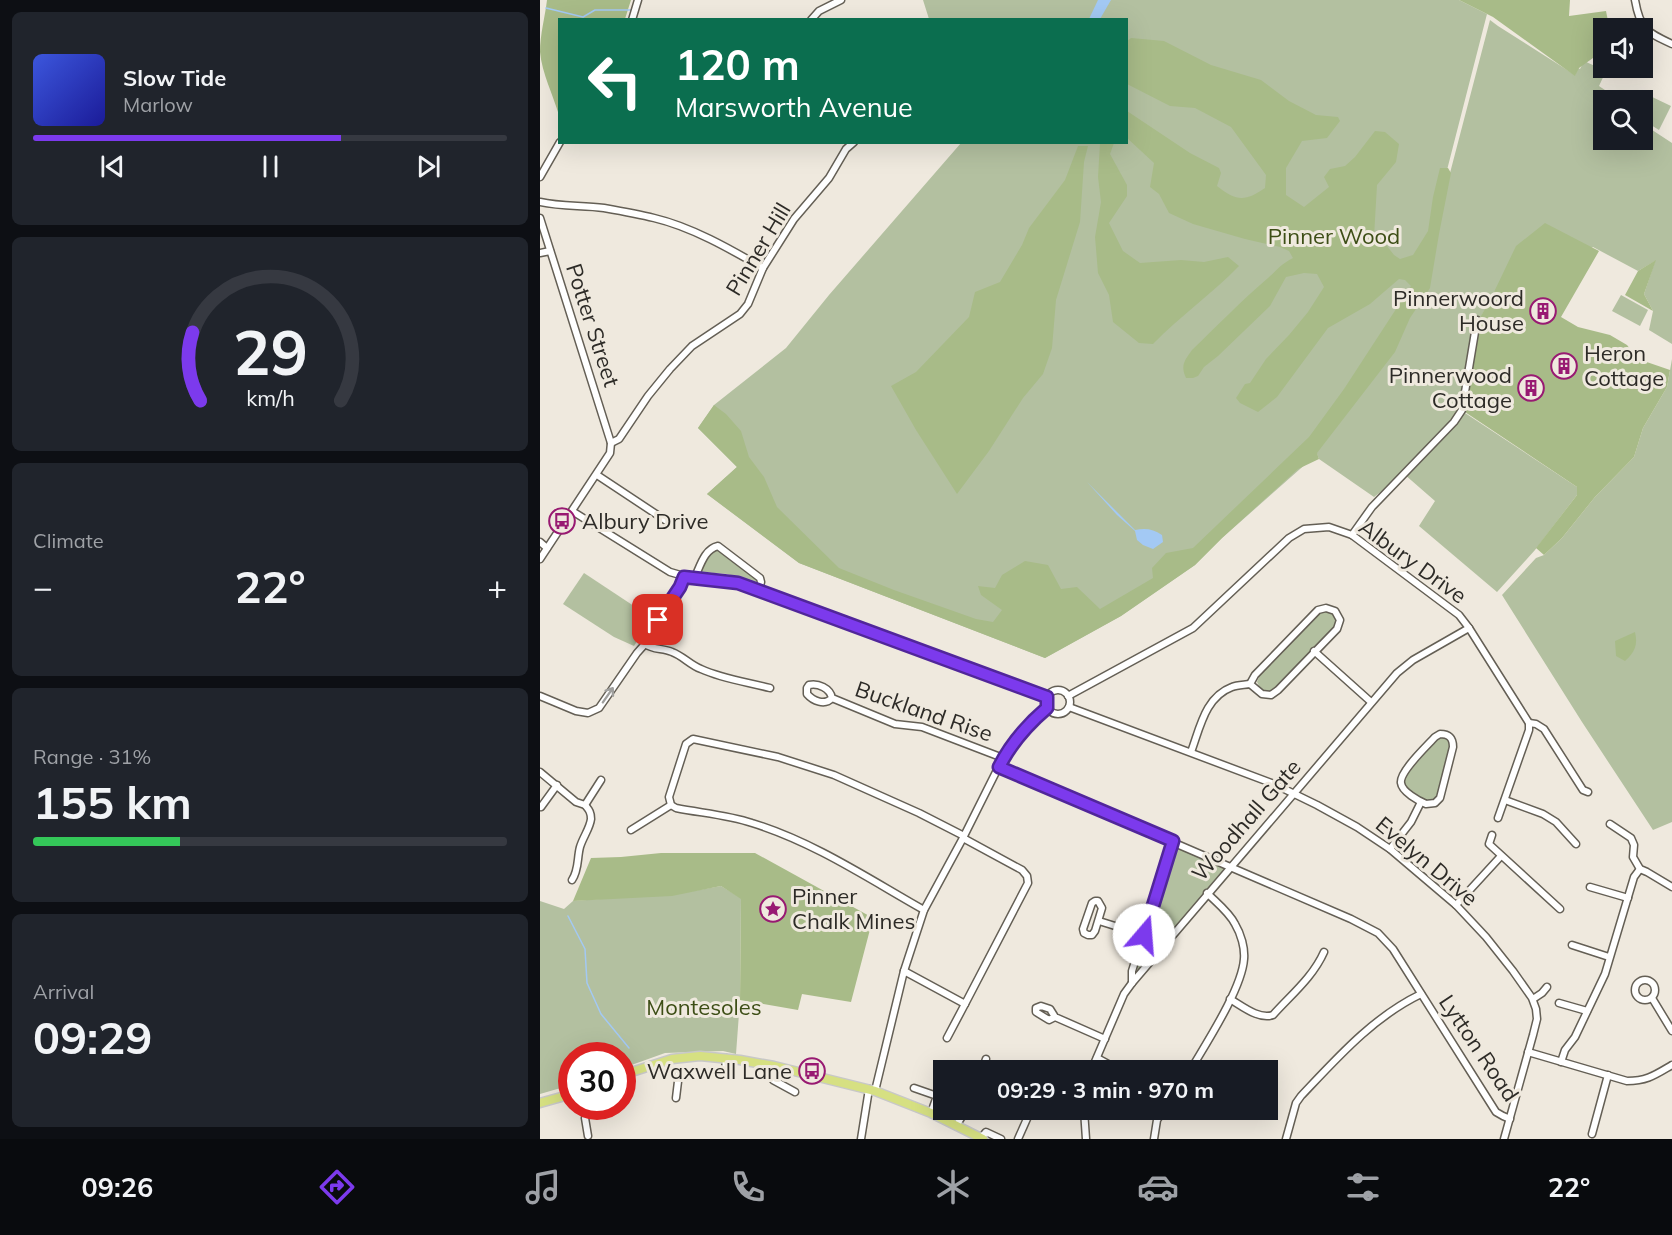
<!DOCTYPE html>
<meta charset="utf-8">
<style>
:root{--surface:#171b24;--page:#20242c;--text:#f1f3f6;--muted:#9ea1a6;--line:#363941;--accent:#7c3aed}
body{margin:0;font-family:Mulish,sans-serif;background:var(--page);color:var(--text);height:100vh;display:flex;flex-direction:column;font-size:22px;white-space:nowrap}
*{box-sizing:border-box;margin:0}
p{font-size:20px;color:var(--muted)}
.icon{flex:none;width:33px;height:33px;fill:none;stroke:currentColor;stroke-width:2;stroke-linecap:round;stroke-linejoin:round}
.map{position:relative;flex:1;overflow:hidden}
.panel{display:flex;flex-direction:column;gap:12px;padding:12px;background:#0d0f14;width:540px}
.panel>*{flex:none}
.top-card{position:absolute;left:18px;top:18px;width:570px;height:126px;border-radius:0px;box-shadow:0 6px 24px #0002;background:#0b6e4f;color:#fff;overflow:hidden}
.buttons{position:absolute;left:1053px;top:18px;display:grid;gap:12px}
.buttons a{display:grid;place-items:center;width:60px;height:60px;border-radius:0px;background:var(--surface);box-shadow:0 6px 24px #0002;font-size:30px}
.speed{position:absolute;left:18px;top:1042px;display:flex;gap:12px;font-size:30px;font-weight:700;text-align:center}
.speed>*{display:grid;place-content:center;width:78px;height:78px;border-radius:50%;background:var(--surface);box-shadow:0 6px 24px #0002;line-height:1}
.speed .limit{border:9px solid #d22;background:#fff;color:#111}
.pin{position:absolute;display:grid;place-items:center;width:51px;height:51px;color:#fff;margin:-26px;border-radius:12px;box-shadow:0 3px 9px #0006}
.me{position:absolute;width:66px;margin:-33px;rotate:18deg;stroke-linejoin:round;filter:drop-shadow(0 0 4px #0008)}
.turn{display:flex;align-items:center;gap:21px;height:126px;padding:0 18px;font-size:27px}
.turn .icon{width:78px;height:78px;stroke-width:2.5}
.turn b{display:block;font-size:42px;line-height:51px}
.big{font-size:45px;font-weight:700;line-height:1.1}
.panel .widget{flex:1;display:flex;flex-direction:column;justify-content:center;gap:9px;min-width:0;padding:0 21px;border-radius:9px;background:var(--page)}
.panel .dial{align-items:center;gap:0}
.dial svg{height:156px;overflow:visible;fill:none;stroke:var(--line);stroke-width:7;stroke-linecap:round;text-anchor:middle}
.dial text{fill:var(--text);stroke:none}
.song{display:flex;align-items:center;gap:18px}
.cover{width:72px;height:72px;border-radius:9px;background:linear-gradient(135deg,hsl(230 70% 55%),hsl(240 70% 35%))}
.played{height:6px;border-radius:3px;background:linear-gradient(90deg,var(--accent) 65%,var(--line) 65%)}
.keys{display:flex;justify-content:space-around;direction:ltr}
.heat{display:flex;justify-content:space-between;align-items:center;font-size:33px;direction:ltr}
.charge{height:9px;border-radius:4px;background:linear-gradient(90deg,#34c759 31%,var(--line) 0)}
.trip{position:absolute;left:393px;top:1060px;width:345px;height:60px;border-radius:0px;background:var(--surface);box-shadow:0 6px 24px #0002;font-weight:700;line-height:60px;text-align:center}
.tab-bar{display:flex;height:96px;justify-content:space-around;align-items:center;background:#090b0e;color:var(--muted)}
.tab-bar .icon{width:42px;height:42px}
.tab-bar .active{color:var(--accent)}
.tab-bar b{font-size:27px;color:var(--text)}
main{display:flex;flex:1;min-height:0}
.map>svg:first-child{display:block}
.green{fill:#b3c0a0}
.forest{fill:#a8bb88}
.water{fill:#a3c9f4}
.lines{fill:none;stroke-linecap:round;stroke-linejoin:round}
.stream{stroke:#a3c9f4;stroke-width:1.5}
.minor-casing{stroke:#645f55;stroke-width:9}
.major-casing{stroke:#c8c8c7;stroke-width:11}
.minor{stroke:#fff;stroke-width:6}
.major{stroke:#d6e082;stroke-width:8}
.oneway{stroke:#a0a09e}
.route-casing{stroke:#51269a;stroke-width:15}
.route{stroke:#7c3aed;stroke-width:10}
.labels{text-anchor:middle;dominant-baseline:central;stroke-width:6;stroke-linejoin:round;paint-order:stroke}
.park-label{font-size:22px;fill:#3d4e16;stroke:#efe9de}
.street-label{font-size:22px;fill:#2d2b27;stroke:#efe9de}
.poi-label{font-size:22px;fill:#2d2b27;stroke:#efe9de;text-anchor:end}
</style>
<main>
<section class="panel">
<div class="widget">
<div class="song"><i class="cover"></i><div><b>Slow Tide</b><p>Marlow</p></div></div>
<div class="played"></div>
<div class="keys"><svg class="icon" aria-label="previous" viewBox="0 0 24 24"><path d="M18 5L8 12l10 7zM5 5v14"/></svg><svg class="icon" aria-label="pause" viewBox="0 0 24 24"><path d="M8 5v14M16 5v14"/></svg><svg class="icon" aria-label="next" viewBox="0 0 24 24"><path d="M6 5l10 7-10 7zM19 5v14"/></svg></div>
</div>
<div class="widget dial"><svg viewBox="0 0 100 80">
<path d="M14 69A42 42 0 1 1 86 69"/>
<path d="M14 69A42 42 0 0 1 10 34" stroke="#7c3aed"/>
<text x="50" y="56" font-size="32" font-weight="700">29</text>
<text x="50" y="72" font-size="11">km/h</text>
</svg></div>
<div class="widget"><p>Climate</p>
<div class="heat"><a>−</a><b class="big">22°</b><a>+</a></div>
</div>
<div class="widget"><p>Range · 31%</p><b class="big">155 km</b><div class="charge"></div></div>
<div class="widget"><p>Arrival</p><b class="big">09:29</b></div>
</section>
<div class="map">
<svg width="1132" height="1139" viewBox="0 0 1132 1139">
<rect width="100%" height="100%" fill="#efe9de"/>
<g class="green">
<path d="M383 0H919L947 14 907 170 910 173 950 20 958 26 1035 75 1038 68 1040 69 1044 61 1066 71 1059 86 1080 100H1064V140H1102L1103 124 1132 143V344L1109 330 1113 311 1104 294 1115 261 1098 271 1053 247 954 292 942 315 922 411 1037 487V495L995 550 957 592 879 526 895 501 864 474 834 497 779 459 777 454 682 538 655 565 581 616 505 658 259 563 167 494 197 467 158 428 174 405 246 348 289 295 421 143 586 142V20L389 19Z"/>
<path d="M1108 95 1131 106 1119 130 1103 120 1102 100H1100L1103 96 1107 98Z"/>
<path d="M1081 295 1108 310 1100 326 1072 311Z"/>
<path d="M1132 359V822L1113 830 1042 722 962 595 996 558 1004 555 1022 538 1055 497 1094 457 1103 428 1127 387Z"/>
<path d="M174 548 179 549 216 580V582L187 574 161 572 170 551Z"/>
<path d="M44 573 112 618 94 646 74 637 23 604Z"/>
<path d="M786 610 793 613 797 620 795 626 734 690 728 692 721 690 717 682 721 672 779 612Z"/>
<path d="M906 737 911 746 896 798 888 802 865 787 864 778 898 738Z"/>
<path d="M633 841 691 866 592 983V971Z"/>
<path d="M181 886 201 898 200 1000 196 1054 183 1051 125 1053 83 1068 82 1056H32L31 1085 0 1094V901L24 909 33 901 142 893Z"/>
</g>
<g class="forest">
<path d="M7 0H91L85 19 20 20 19 115C13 95 2 73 0 52 0 34 5 17 7 0Z"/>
<path d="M919 0H1030L1029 16 1066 11 1068 21 1065 28H1064L1063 32 1053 58 1039 68 1035 76 953 17Z"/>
<path d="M591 38 624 41 671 65 721 80 749 101 776 115 798 117 800 121 787 138 762 141 746 168V195L764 207 789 187 784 177 790 169 805 166 815 157 835 131 845 132 859 144 856 162 837 185 834 237 847 246 854 255 860 259 873 255 888 231 893 197 900 168H908L911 173 899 234 890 288 870 318 855 352 777 453 779 459 758 469 682 538 655 565 581 616 505 658 259 563 167 494 197 467 158 428 174 405 186 414 201 431 209 457 224 477 237 507 299 568 354 590 436 619 453 622 462 610 441 595 438 586 455 588 462 575 485 561 508 565 521 589 537 587 560 609 613 578 612 568 626 553 653 548 769 437 804 389 871 286 865 280 859 279 830 304 788 328 737 397 718 412 700 403 696 398 705 384 710 383 726 359 749 335 768 312 784 287 777 274 764 273 746 277 730 306 678 356 664 367 658 376 653 378H646C640 365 645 360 652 350 677 326 701 301 728 278 738 269 740 265 753 258L749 251 740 247 705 239 653 224 629 213 619 194 610 187 614 163 587 138V111L650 153 679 168 681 173 677 186C696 201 705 202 725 188L726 175 691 127 655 108 630 106 587 84V41Z"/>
<path d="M560 143H574L570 154 587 185V196L569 223 583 251 600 263 641 260 664 262 688 257 699 266C672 294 640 316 613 344L599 343 573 322 569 295 558 273 555 237 561 202 558 177Z"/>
<path d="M538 146H548L544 162 540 222 516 300 512 348 503 374 483 398 449 451 417 494 376 430 351 386 376 372 429 317 435 292 460 282 482 245 489 228 525 180Z"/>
<path d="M1005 223 1059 251 1021 317 1038 327 1070 335 1087 345 1098 359 1130 370 1127 387 1103 428 1094 457 1055 497 1022 538 1004 555 996 548 1037 495V487L922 410 935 327 954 292 976 246Z"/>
<path d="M1116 260 1104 294 1113 311 1085 295 1098 271Z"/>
<path d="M1095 632C1098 645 1095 652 1085 661L1076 656 1075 641Z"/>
<path d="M121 853H215L333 918 311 1002 262 994 258 1010 200 1000 201 899 181 886 132 896 33 901 51 858 81 857Z"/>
</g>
<g class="water">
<path d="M558 0H571L560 19H549Z"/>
<path d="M547 482 595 530C606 528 613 529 622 535L623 542 613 549 603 545 597 540 595 531 577 515Z"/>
</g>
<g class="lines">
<g class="stream">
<path d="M6 8 43 17 55 10H91"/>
<path d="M28 916 45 949 47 983 61 1014 89 1048"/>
</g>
<g class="minor-casing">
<g id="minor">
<path d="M1095 0C1100 29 1106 32 1132 44"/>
<path d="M92 20 98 0"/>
<path d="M271 20 279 11 301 0"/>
<path d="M0 177 20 142"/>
<path d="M0 202C21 207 43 205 64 208 81 211 98 214 114 218 152 227 190 249 223 268"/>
<path d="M0 218 71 443 70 453 0 559"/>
<path d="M0 253 10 251"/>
<path d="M71 443 79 439 108 396 130 369 152 346 200 314 208 304 223 268 254 219 289 178 306 149 314 142"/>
<path d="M57 475 128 522"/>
<path d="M32 511 130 572 154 579 198 583 219 590 507 697"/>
<path d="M812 535 832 507 914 422 922 410 937 320"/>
<path d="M0 542 7 548"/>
<path d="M154 579C160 567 164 549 178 546L220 578 221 582 219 590"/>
<path d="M786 608 795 611 800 620 797 629 738 690 731 695 722 694 710 684 715 675 778 610Z"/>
<path d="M105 644C113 650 123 648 132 652 143 656 150 665 161 669 183 679 207 682 230 688"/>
<path d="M774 651 831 702"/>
<circle cx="518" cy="702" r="12"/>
<path d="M0 696 36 711 48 713 59 708 97 653 105 644 107 637 140 587 144 577"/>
<path d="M528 696 653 628 749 538 764 529 789 527 812 535 919 615 929 628 989 723V730L958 818"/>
<path d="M292 698C290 688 278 683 269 685L267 688V694C273 701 285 706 292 698L355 724 382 727 463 758"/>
<path d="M529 707 734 784 777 805 817 827 850 849 916 905 946 937 973 971 992 998 996 1009 997 1019 993 1035 964 1139"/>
<path d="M989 723 996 724 1004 729 1043 790 1048 792"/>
<path d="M900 734C909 734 913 738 913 747L900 798 895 803 886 804C879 801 862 792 861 783 859 772 887 746 895 737Z"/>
<path d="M651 752C660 728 665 697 692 687 697 685 704 685 710 684"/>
<path d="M458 767 811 919 838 933 853 949 956 1112 963 1116 970 1119"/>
<path d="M0 772 36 802 45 805 61 780"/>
<path d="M965 800 1003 814 1016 822 1036 844"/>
<path d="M1 807 17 785"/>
<path d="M1070 824 1091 838 1094 845 1093 857 1100 869 1107 872 1132 887"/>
<path d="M91 830 131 805"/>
<path d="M952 835 949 844 1020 909"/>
<path d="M850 849 871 822 881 802"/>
<path d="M32 880C39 870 37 858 40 847 43 837 50 828 51 819 51 812 49 810 45 805"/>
<path d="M1050 887 1088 898"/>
<path d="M555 901H558L562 908 555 931 552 935H548L544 933 543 929 552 903Z"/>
<path d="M916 905 961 856"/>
<path d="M384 910C329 879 274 842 212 823 188 815 161 813 136 808L131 805 129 797 146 744 153 739 238 757 294 775 379 813 424 836"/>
<path d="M559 921 604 935"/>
<path d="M1032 945 1069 957"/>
<path d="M597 952 612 959"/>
<path d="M364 971 425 1004 488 883 487 876 482 870 423 838"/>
<circle cx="1105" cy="990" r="10"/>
<path d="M592 983V971L633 841"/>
<path d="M1112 998 1132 1031"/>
<path d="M690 999C702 1006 719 1020 733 1015 751 995 773 977 784 952"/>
<path d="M993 999 1002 993 1007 987"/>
<path d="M1019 1003 1047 1011"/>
<path d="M515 1017 510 1009 501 1006 496 1008V1012L509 1020 515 1017 565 1039"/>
<path d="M407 1038 425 1004"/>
<path d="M988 1052 1087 1081C1107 1081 1115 1075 1132 1065"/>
<path d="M557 1058 568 1064"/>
<path d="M1021 1062 1025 1050 1035 1037 1065 974 1094 877 1100 869"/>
<path d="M234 1066 233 1080 255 1092"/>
<path d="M442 1071 446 1059"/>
<path d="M551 1071 584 994 592 983 857 673 873 660 929 628"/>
<path d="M650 1071C665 1045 702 989 704 959 705 948 701 934 695 924 689 912 677 903 667 893"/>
<path d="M374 1088 397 1096 391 1113"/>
<path d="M335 1091 364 971 384 910 423 838 463 758 476 740 491 722 507 708"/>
<path d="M136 1098 139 1073 185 1072 186 1058"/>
<path d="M544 1110 546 1139"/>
<path d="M416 1126 426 1110"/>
<path d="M1052 1134 1068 1075"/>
<path d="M48 1136 45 1118 55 1107"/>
<path d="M441 1138 446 1132 461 1139"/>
<path d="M321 1139 329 1089"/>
<path d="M478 1139 490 1112"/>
<path d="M614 1139 617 1120 624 1110"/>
<path d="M746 1139 756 1103 761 1096C797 1058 833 1017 881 994"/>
</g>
</g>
<g class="major-casing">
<g id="major">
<path d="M82 1075 132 1059 160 1056 200 1060 234 1066 335 1091 391 1113 443 1139"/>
<path d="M0 1103 32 1094"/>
</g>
</g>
<use href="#minor" class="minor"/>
<use href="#major" class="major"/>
</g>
<defs><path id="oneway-shaft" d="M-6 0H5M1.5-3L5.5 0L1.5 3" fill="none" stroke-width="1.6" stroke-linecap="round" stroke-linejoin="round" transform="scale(1.5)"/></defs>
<use class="oneway" href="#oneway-shaft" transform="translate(68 695) rotate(-55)"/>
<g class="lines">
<g class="route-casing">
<path id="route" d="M118 620 140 587 144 577 198 583 507 697V708C487 725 471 743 459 767L633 841 604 935"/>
</g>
<use href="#route" class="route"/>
</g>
<defs>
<g id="building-ring" transform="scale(1.35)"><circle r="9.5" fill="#efe9de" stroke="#981a72" stroke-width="1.5"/><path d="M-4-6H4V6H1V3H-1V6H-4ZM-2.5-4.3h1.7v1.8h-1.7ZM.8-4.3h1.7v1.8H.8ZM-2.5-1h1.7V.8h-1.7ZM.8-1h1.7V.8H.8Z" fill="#981a72"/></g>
<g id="bus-ring" transform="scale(1.35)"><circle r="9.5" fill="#efe9de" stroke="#981a72" stroke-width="1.5"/><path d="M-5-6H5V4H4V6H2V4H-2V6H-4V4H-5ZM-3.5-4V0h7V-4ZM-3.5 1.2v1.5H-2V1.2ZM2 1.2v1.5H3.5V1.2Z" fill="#981a72"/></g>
<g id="sight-ring" transform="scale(1.35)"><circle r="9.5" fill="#efe9de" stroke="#981a72" stroke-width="1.5"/><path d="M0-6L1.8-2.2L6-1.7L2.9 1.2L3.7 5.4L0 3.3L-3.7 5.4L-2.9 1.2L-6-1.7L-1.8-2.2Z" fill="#981a72"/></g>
</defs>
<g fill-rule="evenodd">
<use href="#building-ring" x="1003" y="311"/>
<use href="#building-ring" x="1024" y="366"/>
<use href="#building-ring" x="991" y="388"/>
<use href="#bus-ring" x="22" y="521"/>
<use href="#sight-ring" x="233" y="909"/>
<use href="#bus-ring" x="272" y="1071"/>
</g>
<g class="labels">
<g class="park-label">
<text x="794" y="236">Pinner Wood</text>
<text x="164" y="1007">Montesoles</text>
</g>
<g class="street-label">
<text transform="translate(218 249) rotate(-59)">Pinner Hill</text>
<text transform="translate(53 325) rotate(72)">Potter Street</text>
<text transform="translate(873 561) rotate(36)">Albury Drive</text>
<text transform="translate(384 711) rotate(19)">Buckland Rise</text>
<text transform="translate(706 820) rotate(-49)">Woodhall Gate</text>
<text transform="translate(887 861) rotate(40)">Evelyn Drive</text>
<text transform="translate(939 1048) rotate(56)">Lytton Road</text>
</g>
<g class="poi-label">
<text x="984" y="298">Pinnerwoord<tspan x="984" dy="25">House</tspan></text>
<text x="1044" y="353" text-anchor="start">Heron<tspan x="1044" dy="25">Cottage</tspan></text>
<text x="972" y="375">Pinnerwood<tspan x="972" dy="25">Cottage</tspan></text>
<text x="42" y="521" text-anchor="start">Albury Drive</text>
<text x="252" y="896" text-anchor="start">Pinner<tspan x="252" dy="25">Chalk Mines</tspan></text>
<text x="252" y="1071">Waxwell Lane</text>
</g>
</g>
</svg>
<div class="buttons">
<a><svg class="icon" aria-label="sound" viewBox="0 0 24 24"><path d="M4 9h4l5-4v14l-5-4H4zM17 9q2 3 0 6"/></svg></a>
<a><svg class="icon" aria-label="search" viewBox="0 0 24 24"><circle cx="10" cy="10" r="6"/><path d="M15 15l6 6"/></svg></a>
</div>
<div class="speed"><div class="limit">30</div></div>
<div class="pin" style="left:118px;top:620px;background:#d93025"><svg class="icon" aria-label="arrive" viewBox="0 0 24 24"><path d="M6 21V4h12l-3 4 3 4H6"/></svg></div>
<svg class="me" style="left:604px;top:935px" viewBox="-20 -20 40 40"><circle r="19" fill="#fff"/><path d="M0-13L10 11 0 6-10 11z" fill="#7c3aed"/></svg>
<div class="trip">09:29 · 3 min · 970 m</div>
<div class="top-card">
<div class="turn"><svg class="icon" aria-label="left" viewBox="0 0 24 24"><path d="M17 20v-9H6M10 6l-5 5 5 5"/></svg><div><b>120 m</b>Marsworth Avenue</div></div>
</div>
</div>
</main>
<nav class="tab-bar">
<b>09:26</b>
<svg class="icon active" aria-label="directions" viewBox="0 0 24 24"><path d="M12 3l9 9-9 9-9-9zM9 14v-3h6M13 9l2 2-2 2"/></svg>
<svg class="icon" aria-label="music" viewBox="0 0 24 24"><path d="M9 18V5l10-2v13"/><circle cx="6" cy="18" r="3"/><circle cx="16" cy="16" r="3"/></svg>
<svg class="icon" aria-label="phone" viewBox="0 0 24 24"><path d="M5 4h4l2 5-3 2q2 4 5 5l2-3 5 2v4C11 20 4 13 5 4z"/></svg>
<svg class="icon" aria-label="climate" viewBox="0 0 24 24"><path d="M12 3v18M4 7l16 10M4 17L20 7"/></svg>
<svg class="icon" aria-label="car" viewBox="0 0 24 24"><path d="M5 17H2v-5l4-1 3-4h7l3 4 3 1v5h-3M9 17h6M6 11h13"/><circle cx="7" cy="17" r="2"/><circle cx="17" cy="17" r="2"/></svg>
<svg class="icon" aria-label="filters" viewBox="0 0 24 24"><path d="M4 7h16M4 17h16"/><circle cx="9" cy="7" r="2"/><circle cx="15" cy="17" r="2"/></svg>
<b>22°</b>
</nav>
